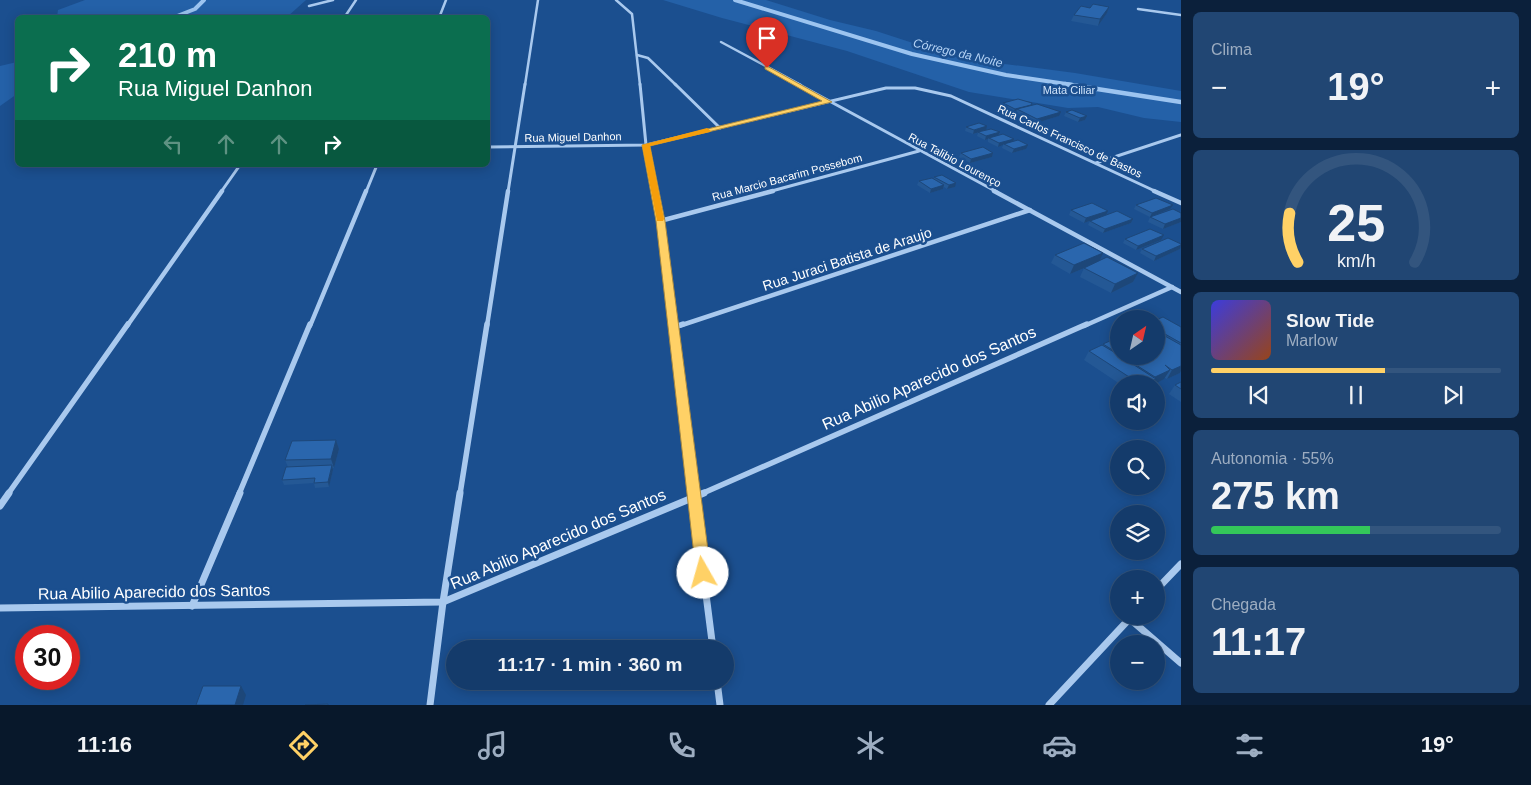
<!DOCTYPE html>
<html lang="pt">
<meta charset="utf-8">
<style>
:root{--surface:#143b6b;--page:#214673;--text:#f1f3f6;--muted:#9dadc1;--line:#33557e;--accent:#ffd166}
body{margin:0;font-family:Helvetica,sans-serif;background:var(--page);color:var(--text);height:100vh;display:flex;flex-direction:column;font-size:19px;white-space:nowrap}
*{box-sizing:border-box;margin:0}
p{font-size:16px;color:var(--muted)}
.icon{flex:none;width:28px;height:28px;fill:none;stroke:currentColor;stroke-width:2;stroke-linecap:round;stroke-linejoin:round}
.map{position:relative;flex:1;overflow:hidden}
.details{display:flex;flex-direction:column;gap:12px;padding:12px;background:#0b203b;width:350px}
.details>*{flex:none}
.top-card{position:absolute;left:15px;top:15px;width:475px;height:152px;border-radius:8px;box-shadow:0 2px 12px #0003,0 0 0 1px var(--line);background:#0b6e4f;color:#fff;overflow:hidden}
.needle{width:32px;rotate:34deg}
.tools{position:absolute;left:1110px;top:310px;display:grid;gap:10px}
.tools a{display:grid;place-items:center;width:55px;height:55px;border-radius:50%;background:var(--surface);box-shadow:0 2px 12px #0003,0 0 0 1px var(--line);font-size:25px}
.speed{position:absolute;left:15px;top:625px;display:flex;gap:10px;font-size:25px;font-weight:700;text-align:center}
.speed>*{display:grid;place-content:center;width:65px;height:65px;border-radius:50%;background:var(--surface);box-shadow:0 2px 12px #0003,0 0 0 1px var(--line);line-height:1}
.speed .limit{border:8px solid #d22;background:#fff;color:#111}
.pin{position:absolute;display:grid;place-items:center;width:42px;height:42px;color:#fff;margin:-51px -21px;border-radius:50% 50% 50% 0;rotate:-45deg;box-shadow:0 0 5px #0007}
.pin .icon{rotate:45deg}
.me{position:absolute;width:55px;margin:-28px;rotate:353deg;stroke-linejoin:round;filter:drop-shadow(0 0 4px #0008)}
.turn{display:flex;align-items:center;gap:18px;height:105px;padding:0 20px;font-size:22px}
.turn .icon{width:65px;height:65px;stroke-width:2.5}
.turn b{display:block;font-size:35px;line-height:42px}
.lanes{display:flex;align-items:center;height:48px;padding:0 20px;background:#0003;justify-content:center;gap:25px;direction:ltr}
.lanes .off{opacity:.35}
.big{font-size:38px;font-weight:600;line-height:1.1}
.details .card{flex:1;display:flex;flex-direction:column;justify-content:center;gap:8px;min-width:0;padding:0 18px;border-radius:8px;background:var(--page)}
.details .dial{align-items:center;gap:0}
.dial svg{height:130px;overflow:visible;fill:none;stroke:var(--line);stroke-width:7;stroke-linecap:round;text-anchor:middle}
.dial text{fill:var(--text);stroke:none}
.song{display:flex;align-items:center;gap:15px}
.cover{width:60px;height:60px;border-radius:8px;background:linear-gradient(135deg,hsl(240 70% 55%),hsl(20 70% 35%))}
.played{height:5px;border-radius:2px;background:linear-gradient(90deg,var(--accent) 60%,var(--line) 60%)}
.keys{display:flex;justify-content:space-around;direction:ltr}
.heat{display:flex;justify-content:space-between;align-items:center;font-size:28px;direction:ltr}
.charge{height:8px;border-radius:4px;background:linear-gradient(90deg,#34c759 55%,var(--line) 0)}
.trip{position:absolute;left:446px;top:640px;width:288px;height:50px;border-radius:25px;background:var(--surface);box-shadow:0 2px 12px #0003,0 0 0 1px var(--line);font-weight:600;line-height:50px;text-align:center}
.tabs{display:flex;height:80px;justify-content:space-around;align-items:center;background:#08182b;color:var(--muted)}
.tabs .icon{width:35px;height:35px}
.tabs .on{color:var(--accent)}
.tabs b{font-size:22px;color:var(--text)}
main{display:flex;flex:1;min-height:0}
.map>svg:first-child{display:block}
.green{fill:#2461a8}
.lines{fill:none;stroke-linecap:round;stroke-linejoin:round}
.stream-far1{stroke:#9cc4f0;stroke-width:4}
.stream{stroke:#9cc4f0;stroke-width:4.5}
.minor-far4{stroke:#a9c9ee;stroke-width:2.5}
.minor-far3{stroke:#a9c9ee;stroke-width:3}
.minor-far2{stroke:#a9c9ee;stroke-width:4.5}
.minor-far1{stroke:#a9c9ee;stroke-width:5.5}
.minor{stroke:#a9c9ee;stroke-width:7}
.wall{fill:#245895}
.shaded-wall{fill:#1d4779}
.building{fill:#2a66ad;stroke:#1d4779}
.route{fill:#ffd166;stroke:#a68842}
.slow{fill:#f59e0b}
.labels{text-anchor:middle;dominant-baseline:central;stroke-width:5;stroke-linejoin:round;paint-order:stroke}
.far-park-label{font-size:11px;fill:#cfe3fa;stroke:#1b4f8f}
.far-street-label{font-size:11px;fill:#fff;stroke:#1b4f8f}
.far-water-label{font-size:12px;font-style:italic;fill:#b5d3f5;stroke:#1b4f8f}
.street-label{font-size:14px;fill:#fff;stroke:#1b4f8f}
.near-street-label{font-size:16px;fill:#fff;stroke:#1b4f8f}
</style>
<main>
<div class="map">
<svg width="1181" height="705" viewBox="0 0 1181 705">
<rect width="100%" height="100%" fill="#1b4f8f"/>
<g class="green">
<path d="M85 0H306L287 17H57L58 10Z"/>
<path d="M663 0H766L830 20 876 31 959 58 1075 73 1181 91V122L1144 118 1098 107 1068 108 969 92 847 51 722 18Z"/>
<path d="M17 62V94L0 106V66Z"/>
</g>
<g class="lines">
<g class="stream-far1">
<path d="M735 0 912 54 1006 75 1073 85"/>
<path d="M172 18 195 9 204 0"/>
</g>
<path class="stream" d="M1065 84 1181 102"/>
<g class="minor-far4">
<path d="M616 0 632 14 640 85"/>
<path d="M309 6 333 0"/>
<path d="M1138 9 1181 15"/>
<path d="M344 18 356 0"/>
<path d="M439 18 446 0"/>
<path d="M721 42 801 85"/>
<path d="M637 55 648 58 676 85"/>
<path d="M525 85 538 0"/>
</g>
<g class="minor-far3">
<path d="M640 84 646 145 655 192"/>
<path d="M675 84 720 128"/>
<path d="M798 84 997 192"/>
<path d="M488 147 646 145 886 88H915L951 96 1157 192"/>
<path d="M1096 163 1181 135"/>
<path d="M221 192 240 165"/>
<path d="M366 192 377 165"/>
<path d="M508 192 525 84"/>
<path d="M768 192 919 151"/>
</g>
<g class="minor-far2">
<path d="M654 191 660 221 672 326"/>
<path d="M994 191 1181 292"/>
<path d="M1154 191 1181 203"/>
<path d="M660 221 773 191"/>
<path d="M127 326 222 191"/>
<path d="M310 326 366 191"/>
<path d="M487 326 508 191"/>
<path d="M679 326 1030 210"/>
<path d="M1084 326 1172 287"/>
</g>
<g class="minor-far1">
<path d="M672 324 693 494"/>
<path d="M672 328 683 324"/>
<path d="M8 494 128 324"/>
<path d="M239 494 310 324"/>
<path d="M460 494 487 324"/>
<path d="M701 494 1087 324"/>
</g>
<g class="minor">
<path d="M693 493 713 649"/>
<path d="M0 506 9 493"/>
<path d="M1156 590 1181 564"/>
<path d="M192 606 240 493"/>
<path d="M0 608 443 602 704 493"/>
<path d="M1130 619 1181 663"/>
<path d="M717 681 720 705"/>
<path d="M430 705 443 602 460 493"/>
<path d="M1049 705 1132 616"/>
</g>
</g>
<g class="wall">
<path d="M1109 7 1107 13 1098 26 1071 21 1074 15 1090 8Z"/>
<path d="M1003 103H1032L1031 106 1059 116 1036 123 1016 113V112H1013L1001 107Z"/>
<path d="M1066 112 1087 116 1085 120 1078 122 1064 116Z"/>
<path d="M966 127 1000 132 999 135 1026 149 1012 153 1002 148 1003 145 998 147 988 142V139L985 140 977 136 978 133 973 134 965 131Z"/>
<path d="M961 153H993L992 157 970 163 959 157Z"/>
<path d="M934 177 955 187 947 189 944 187 943 189 930 193 917 185 919 181 934 179Z"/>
<path d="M1136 205 1170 209 1150 217 1181 213V222L1163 229 1148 222 1150 217 1134 209Z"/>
<path d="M1071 210 1106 215 1084 223 1069 215Z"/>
<path d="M1133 219 1131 223 1103 233 1088 225 1090 221Z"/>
<path d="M1125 239 1161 240 1136 250 1123 243Z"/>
<path d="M1142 249H1180L1154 261 1140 253Z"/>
<path d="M1055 255 1100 260 1138 273 1133 282 1111 293 1080 277 1084 268H1085L1070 274 1051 263Z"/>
<path d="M1156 320 1181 327V371L1180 373 1167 379 1165 378 1155 384H1120L1084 360 1089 351 1103 345V344L1119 337V356H1156Z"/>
<path d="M1181 382V402L1169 394 1175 385Z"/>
<path d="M336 440 339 449 334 468H333V470L329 487 315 488 314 483 284 485 282 480 288 467 285 460Z"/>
</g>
<g class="shaded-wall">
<path d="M1109 7 1107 13 1098 26 1100 19Z"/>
<path d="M1032 103 1031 107 1017 109 1016 112H1013L1015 109Z"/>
<path d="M1061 112 1059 116 1036 123 1037 119Z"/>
<path d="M1087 116 1085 120 1078 122 1080 118Z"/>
<path d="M987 126 986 130 973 134 974 130Z"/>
<path d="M1000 132 998 136 989 138 988 139 985 140 986 136Z"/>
<path d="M1014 139 1012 143 1004 144 1003 145 998 147 999 143Z"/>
<path d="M1028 145 1026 149 1012 153 1014 149Z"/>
<path d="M993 153 992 157 970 163 971 159Z"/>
<path d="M956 183 955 187 947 189 949 185Z"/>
<path d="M944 185 943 189 930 193 931 189Z"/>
<path d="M1173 205 1170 209 1150 217 1152 213Z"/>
<path d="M1108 211 1106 215 1084 223 1086 218Z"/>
<path d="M1181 218V222L1163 229 1165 224Z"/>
<path d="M1133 219 1131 223 1103 233 1105 229Z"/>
<path d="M1164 235 1161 240 1136 250 1138 246Z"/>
<path d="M1181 245 1180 249 1154 261 1156 256Z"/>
<path d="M1103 253 1099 262 1070 274 1074 265Z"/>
<path d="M1138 273 1133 282 1111 293 1115 284Z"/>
<path d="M1181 366V371L1180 373 1167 379 1172 370Z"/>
<path d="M1170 370 1164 379 1155 384H1145L1154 380 1155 377Z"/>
<path d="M336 440 339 449 334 468 331 459Z"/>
<path d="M332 465 333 470 329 487 328 482Z"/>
<path d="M241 686 246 695 243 705H235Z"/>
</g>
<g class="building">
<path d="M1093 4 1109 7 1100 19 1074 15 1081 6 1090 8Z"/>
<path d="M1018 99 1032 103 1031 105 1015 109 1003 103Z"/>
<path d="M1037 104 1061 112 1037 119 1017 109Z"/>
<path d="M1072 110 1087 116 1080 118 1066 112Z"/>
<path d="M979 123 987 126 974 130 966 127Z"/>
<path d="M991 129 1000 132 986 136 978 132Z"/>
<path d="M1003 134 1014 139 999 143 989 138Z"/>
<path d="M1018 140 1028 145 1014 149 1004 144Z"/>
<path d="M983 147 993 153 971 159 961 153Z"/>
<path d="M942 175 956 183 949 185 934 177Z"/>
<path d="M932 178 944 185 931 189 919 181Z"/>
<path d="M1156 198 1173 205 1152 213 1136 205Z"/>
<path d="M1092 203 1108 211 1086 218 1071 210Z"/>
<path d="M1173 209 1181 213V218L1165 224 1150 217Z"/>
<path d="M1117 211 1133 219 1105 229 1090 221Z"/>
<path d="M1150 229 1164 235 1138 246 1125 239Z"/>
<path d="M1168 238 1181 244V245L1156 256 1142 249Z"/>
<path d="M1084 243 1103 253 1074 265 1055 255Z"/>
<path d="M1107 257 1138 273 1115 284 1084 268Z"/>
<path d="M1163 317 1181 327V343L1156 329V320Z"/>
<path d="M1156 331 1181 345V366L1172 370 1165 365 1170 370 1155 377 1122 356H1156Z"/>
<path d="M1119 337V354L1103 344Z"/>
<path d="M1102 345 1119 355V356H1120L1156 379 1145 384H1140L1089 351Z"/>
<path d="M1181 382V389L1175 385Z"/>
<path d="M336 440 331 459 285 460 292 441Z"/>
<path d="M332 465 328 482 314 483 315 478 282 480 286 467Z"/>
<path d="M203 686H241L235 705H196Z"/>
<path d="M328 704V705H305Z"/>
</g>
<path class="route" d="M767 66 832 102 650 146 665 221 711 573 709 577 703 579 698 577 696 573 656 221 642 145 822 101 765 69V66Z"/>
<path class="slow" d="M707 128 711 131 710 132 650 146 664 219 663 221H657L642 145Z"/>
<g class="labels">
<g class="far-park-label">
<text x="1069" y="90">Mata Ciliar</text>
</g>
<g class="far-street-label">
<text transform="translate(573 137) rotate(-1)">Rua Miguel Danhon</text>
<text transform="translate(1070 141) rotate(25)">Rua Carlos Francisco de Bastos</text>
<text transform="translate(955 160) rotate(28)">Rua Talibio Lourenço</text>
<text transform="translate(787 177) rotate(-15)">Rua Marcio Bacarim Possebom</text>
</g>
<g class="far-water-label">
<text transform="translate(958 53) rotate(13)">Córrego da Noite</text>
</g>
<g class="street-label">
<text transform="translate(847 259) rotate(-18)">Rua Juraci Batista de Araujo</text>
</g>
<g class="near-street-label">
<text transform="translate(929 378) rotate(-24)">Rua Abilio Aparecido dos Santos</text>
<text transform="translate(558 539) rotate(-23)">Rua Abilio Aparecido dos Santos</text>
<text transform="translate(154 592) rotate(-1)">Rua Abilio Aparecido dos Santos</text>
</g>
</g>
</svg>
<div class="tools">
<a><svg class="needle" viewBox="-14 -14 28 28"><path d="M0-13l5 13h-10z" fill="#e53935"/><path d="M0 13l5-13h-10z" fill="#9dadc1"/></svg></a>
<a><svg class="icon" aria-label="sound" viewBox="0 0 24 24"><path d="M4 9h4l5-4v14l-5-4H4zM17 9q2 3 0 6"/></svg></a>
<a><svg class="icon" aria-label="search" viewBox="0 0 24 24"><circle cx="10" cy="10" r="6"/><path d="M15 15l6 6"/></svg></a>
<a><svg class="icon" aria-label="layers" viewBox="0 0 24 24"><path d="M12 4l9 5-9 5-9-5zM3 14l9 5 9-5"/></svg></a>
<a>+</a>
<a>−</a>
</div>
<div class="speed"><div class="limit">30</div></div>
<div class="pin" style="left:767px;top:68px;background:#d93025"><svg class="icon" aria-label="arrive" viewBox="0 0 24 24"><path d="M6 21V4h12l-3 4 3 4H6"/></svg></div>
<svg class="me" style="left:703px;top:573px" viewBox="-20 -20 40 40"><circle r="19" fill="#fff"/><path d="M0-13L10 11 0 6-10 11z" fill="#ffd166"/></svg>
<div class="trip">11:17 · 1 min · 360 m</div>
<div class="top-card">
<div class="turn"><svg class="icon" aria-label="right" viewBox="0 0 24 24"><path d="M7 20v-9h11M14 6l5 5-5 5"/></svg><div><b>210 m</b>Rua Miguel Danhon</div></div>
<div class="lanes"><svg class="icon off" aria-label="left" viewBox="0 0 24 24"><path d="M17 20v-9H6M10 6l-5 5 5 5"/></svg><svg class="icon off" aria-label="ahead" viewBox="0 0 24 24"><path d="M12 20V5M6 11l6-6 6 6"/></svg><svg class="icon off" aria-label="ahead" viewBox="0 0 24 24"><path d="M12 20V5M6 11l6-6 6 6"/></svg><svg class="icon" aria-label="right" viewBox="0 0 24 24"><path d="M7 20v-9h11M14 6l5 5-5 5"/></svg></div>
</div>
</div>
<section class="details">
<div class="card"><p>Clima</p>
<div class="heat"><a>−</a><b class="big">19°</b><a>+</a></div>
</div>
<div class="card dial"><svg viewBox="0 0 100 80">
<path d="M14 69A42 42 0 1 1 86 69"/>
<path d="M14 69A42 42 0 0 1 9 39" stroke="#ffd166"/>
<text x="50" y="56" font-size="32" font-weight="700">25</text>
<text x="50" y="72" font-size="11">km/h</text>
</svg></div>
<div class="card">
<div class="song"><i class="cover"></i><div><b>Slow Tide</b><p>Marlow</p></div></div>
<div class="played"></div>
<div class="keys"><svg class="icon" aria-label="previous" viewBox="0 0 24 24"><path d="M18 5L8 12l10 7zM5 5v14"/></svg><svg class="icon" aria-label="pause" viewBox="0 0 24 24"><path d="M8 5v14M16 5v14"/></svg><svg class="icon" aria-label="next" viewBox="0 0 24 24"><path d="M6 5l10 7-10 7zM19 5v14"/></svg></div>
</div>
<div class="card"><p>Autonomia · 55%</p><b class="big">275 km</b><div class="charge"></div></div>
<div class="card"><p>Chegada</p><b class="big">11:17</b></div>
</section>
</main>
<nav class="tabs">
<b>11:16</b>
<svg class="icon on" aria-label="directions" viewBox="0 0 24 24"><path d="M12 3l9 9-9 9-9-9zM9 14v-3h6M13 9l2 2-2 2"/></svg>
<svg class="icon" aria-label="music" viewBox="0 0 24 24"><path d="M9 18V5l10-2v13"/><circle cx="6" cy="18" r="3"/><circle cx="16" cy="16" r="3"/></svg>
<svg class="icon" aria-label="phone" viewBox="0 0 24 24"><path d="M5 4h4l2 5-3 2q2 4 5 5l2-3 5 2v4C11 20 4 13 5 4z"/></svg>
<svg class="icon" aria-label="climate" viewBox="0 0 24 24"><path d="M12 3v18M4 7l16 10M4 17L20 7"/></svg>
<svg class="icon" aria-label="car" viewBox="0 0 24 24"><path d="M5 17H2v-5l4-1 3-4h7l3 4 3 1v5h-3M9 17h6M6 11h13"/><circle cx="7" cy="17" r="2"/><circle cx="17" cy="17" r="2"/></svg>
<svg class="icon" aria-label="filters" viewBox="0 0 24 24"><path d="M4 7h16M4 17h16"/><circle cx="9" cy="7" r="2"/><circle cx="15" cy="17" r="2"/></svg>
<b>19°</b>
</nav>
